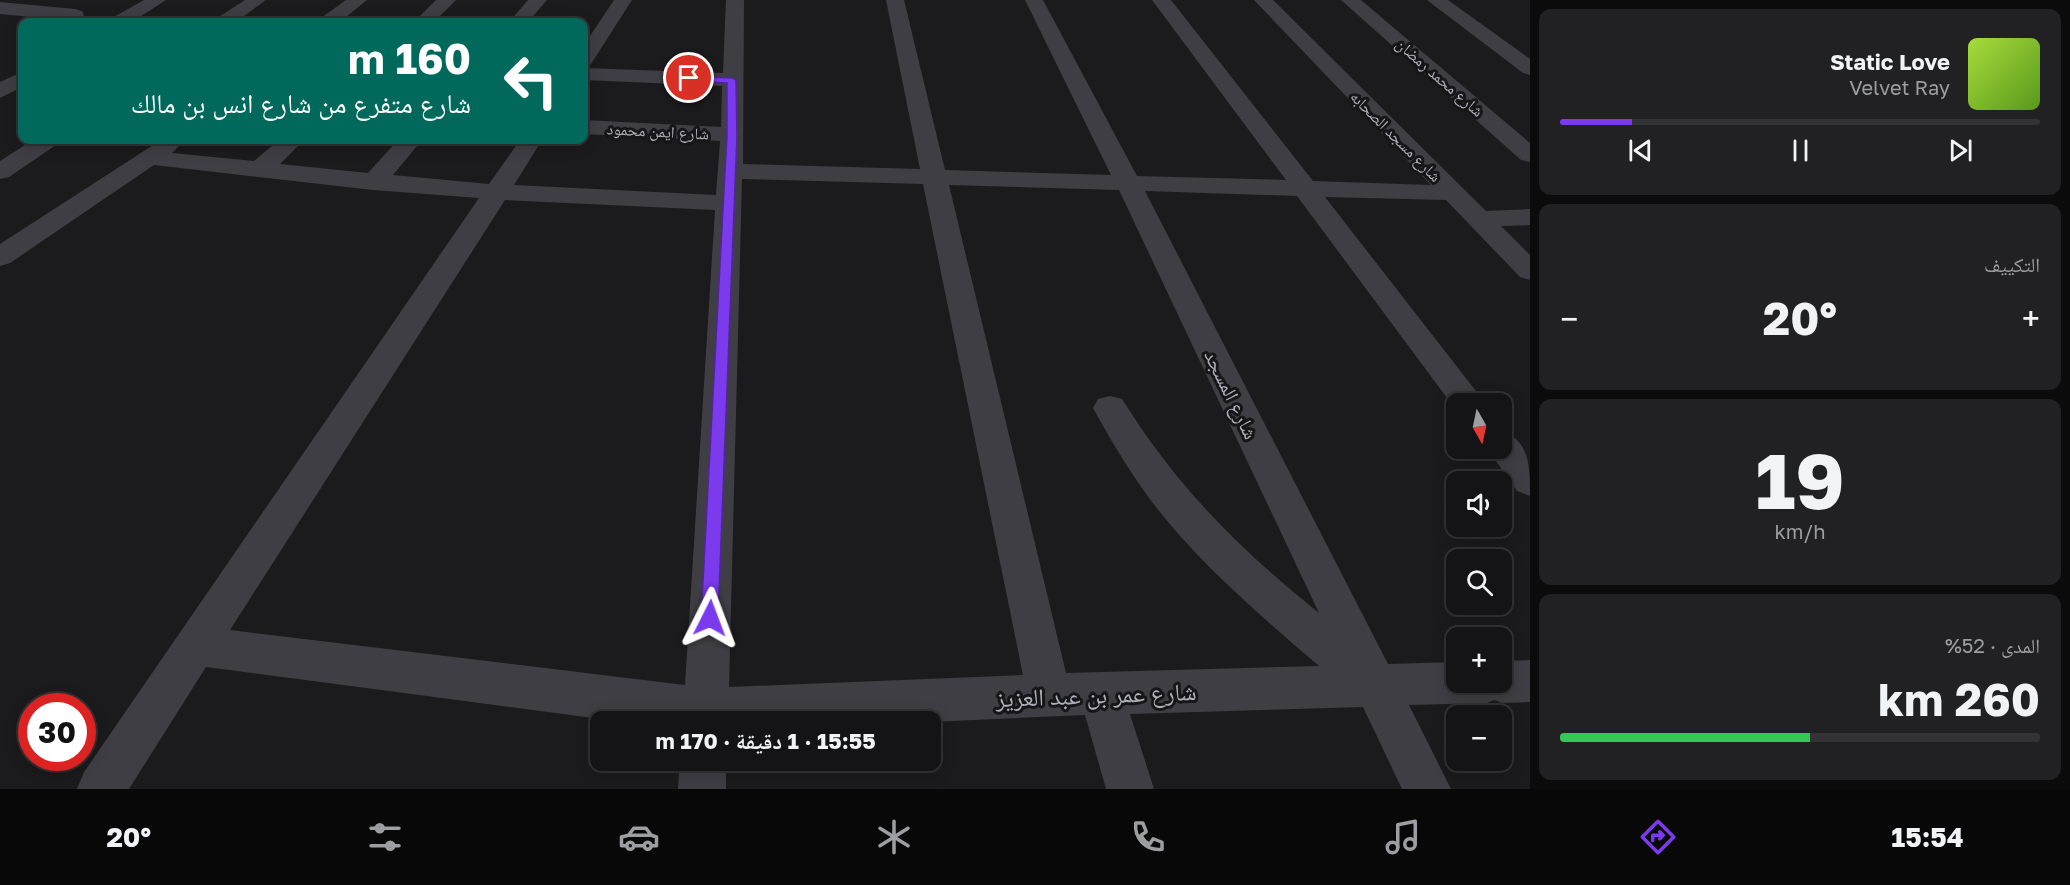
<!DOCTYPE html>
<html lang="ar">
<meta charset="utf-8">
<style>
:root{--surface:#141416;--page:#212123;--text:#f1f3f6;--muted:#9d9ea1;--line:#333335;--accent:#7c3aed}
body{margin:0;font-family:"Golos Text","Noto Naskh Arabic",sans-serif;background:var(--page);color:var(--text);direction:rtl;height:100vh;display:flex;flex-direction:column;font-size:22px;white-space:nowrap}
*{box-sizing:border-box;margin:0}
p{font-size:20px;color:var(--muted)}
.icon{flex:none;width:33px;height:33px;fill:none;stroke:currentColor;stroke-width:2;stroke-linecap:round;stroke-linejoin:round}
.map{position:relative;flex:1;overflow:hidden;direction:ltr}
.panel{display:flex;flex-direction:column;gap:9px;padding:9px;background:#0b0b0c;width:540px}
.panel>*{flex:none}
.guide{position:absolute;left:18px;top:18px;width:570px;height:126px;border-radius:12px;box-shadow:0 3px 15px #0003,0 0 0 2px var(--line);direction:rtl;background:#00695c;color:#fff;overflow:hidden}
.needle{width:39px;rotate:171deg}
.tools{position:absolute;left:1446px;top:393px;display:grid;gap:12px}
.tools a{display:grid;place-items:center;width:66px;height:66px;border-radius:12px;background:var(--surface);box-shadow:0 3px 15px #0003,0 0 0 2px var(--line);font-size:30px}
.speed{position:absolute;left:18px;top:693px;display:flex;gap:12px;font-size:30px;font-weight:700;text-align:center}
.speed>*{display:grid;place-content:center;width:78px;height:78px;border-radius:50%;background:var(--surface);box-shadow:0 3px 15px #0003,0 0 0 2px var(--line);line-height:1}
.speed .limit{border:9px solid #d22;background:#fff;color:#111}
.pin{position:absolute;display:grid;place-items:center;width:51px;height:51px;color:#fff;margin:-26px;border:3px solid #fff;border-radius:50%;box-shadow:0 2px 6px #0007}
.me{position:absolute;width:66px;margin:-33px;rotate:3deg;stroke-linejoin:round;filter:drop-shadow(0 0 4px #0008)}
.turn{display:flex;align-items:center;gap:21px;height:126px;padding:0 18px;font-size:27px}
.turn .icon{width:78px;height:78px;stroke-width:2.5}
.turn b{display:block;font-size:42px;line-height:51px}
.big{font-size:45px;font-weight:700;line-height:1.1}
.panel .tile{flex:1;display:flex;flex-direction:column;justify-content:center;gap:9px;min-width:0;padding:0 21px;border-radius:12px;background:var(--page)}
.panel .dial{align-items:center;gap:0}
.dial b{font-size:78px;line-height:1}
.song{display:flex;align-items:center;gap:18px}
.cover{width:72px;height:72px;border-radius:9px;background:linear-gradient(135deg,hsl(80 70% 55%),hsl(90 70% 35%))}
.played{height:6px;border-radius:3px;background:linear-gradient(90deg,var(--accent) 15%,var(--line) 15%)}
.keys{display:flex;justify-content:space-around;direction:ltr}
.heat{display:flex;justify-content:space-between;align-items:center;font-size:33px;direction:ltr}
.charge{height:9px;border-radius:4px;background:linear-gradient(90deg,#34c759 52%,var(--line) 0)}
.trip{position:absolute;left:590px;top:711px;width:351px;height:60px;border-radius:12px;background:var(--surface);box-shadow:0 3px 15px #0003,0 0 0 2px var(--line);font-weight:700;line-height:60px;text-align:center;direction:rtl}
.tabs{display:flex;height:96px;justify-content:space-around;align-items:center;background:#080809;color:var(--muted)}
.tabs .icon{width:42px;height:42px}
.tabs .active{color:var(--accent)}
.tabs b{font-size:27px;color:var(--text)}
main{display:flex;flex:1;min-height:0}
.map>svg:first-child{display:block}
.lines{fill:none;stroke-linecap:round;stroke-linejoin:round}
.minor{fill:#3f3e44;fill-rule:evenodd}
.route{fill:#7c3aed;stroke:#51269a;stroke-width:1.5}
.labels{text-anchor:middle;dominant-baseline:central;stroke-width:6;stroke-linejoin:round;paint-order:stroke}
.far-street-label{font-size:16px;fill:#afafbb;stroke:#161618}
.street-label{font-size:20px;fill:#afafbb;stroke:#161618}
.near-street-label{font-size:24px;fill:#afafbb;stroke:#161618}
</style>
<main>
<section class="panel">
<div class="tile">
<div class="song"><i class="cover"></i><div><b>Static Love</b><p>Velvet Ray</p></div></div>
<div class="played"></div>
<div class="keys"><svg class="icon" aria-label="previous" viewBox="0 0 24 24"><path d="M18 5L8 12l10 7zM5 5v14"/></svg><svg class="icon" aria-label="pause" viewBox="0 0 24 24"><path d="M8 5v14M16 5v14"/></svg><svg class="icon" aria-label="next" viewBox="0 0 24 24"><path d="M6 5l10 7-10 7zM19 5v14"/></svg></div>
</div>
<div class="tile"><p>التكييف</p>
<div class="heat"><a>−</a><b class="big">20°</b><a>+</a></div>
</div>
<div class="tile dial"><b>19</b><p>km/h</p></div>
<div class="tile"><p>المدى · 52%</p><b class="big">260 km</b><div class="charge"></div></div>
</section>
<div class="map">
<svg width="1530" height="789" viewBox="0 0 1530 789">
<rect width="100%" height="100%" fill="#1b1b1d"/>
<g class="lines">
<g class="minor">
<path d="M144 0H166L132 22H109L112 18Z"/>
<path d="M245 0H266L236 22H215L217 18Z"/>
<path d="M346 0H367L340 22H319L321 18Z"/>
<path d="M436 0H456L434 22H414Z"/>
<path d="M528 0H547L528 22H509Z"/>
<path d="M614 0H632L591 64 584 66V45Z"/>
<path d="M726 0H744L743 164 920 169 886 0H904L945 170 1111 175 1025 0H1043L1137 176 1286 180 1152 0H1171L1313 181 1431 185 1254 0H1273L1486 211 1530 209V225L1501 226 1530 255V280L1520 277 1446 200 1325 197 1486 404H1456V410L1297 196 1145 191 1388 664 1456 662V682H1502V661L1530 660V702L1502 703 1494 700 1487 703 1409 705 1451 789H1402L1363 707 1130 714 1154 789H1106L1085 715 930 722H624L206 667 129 789H77L84 772 479 198 373 190 154 165 10 263 0 266V244L161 140H176L180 145 172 153 254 161 279 140H304L280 164 368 173 398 140H422L393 175 489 184 520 140H542L514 185 716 195 720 141 584 134V120L721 127 722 86 584 80V68L723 73ZM742 179 923 184 1023 675 729 687ZM949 185 1119 190 1319 613C1237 547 1178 488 1122 399L1110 396 1098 399 1093 408C1110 439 1128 469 1149 498 1197 562 1259 614 1319 666L1066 673ZM505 200 715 210 685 685 230 630Z"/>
<path d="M1341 0H1361L1530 143V162L1521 160Z"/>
<path d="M1427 0H1448L1530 59V75L1523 73Z"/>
<path d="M0 2 75 9 82 11 84 15 82 19 75 21 0 14Z"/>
<path d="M22 72V87L0 98V82Z"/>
<path d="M33 140H60L56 145 9 177 0 179V161Z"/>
<path d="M1502 431C1530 441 1530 467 1530 496L1517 491 1487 448H1502Z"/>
<path d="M680 760H726V789H678Z"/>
</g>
</g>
<path class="route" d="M686 76 732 78 736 80 737 135 718 618 716 623 710 626 704 623 701 618 727 135V83L689 81 686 80Z"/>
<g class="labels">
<g class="far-street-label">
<text transform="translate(1440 77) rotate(41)">شارع محمد رمضان</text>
<text transform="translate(658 131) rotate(3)">شارع ايمن محمود</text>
<text transform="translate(1396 136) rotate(45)">شارع مسجد الصحابه</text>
</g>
<g class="street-label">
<text transform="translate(1232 394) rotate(64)">شارع المسجد</text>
</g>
<g class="near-street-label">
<text transform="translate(1096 694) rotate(-2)">شارع عمر بن عبد العزيز</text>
</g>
</g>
</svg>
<div class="tools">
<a><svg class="needle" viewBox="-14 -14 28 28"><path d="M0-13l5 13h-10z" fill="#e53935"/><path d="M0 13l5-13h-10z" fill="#9d9ea1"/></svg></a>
<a><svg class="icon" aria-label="sound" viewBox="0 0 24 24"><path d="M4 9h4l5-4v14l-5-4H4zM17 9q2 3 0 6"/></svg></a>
<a><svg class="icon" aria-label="search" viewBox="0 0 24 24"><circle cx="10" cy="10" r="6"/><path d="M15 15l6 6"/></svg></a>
<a>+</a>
<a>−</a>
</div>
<div class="speed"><div class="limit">30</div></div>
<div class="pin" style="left:689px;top:78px;background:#d93025"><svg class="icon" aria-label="arrive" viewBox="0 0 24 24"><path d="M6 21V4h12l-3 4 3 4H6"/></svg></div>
<svg class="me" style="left:710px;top:618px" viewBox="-20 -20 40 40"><path d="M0-17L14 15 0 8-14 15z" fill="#7c3aed" stroke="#fff" stroke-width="4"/></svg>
<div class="trip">15:55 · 1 دقيقة · 170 m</div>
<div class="guide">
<div class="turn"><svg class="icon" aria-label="left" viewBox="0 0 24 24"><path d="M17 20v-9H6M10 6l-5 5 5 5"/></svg><div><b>160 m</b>شارع متفرع من شارع انس بن مالك</div></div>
</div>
</div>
</main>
<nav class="tabs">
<b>15:54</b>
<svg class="icon active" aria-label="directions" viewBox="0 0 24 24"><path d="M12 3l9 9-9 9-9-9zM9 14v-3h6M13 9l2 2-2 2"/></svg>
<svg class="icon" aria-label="music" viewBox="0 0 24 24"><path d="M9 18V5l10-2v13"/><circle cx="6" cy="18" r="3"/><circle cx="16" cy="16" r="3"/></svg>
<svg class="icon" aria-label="phone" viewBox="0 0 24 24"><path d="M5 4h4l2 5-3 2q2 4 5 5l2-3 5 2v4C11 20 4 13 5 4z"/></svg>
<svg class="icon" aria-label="climate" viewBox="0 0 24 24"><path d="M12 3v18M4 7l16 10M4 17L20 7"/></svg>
<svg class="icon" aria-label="car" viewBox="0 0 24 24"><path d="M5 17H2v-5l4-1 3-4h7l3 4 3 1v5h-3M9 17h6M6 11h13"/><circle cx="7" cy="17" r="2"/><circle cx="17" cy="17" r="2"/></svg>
<svg class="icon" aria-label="filters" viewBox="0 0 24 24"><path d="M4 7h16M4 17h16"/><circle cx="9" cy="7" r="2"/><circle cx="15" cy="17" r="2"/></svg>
<b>20°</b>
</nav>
